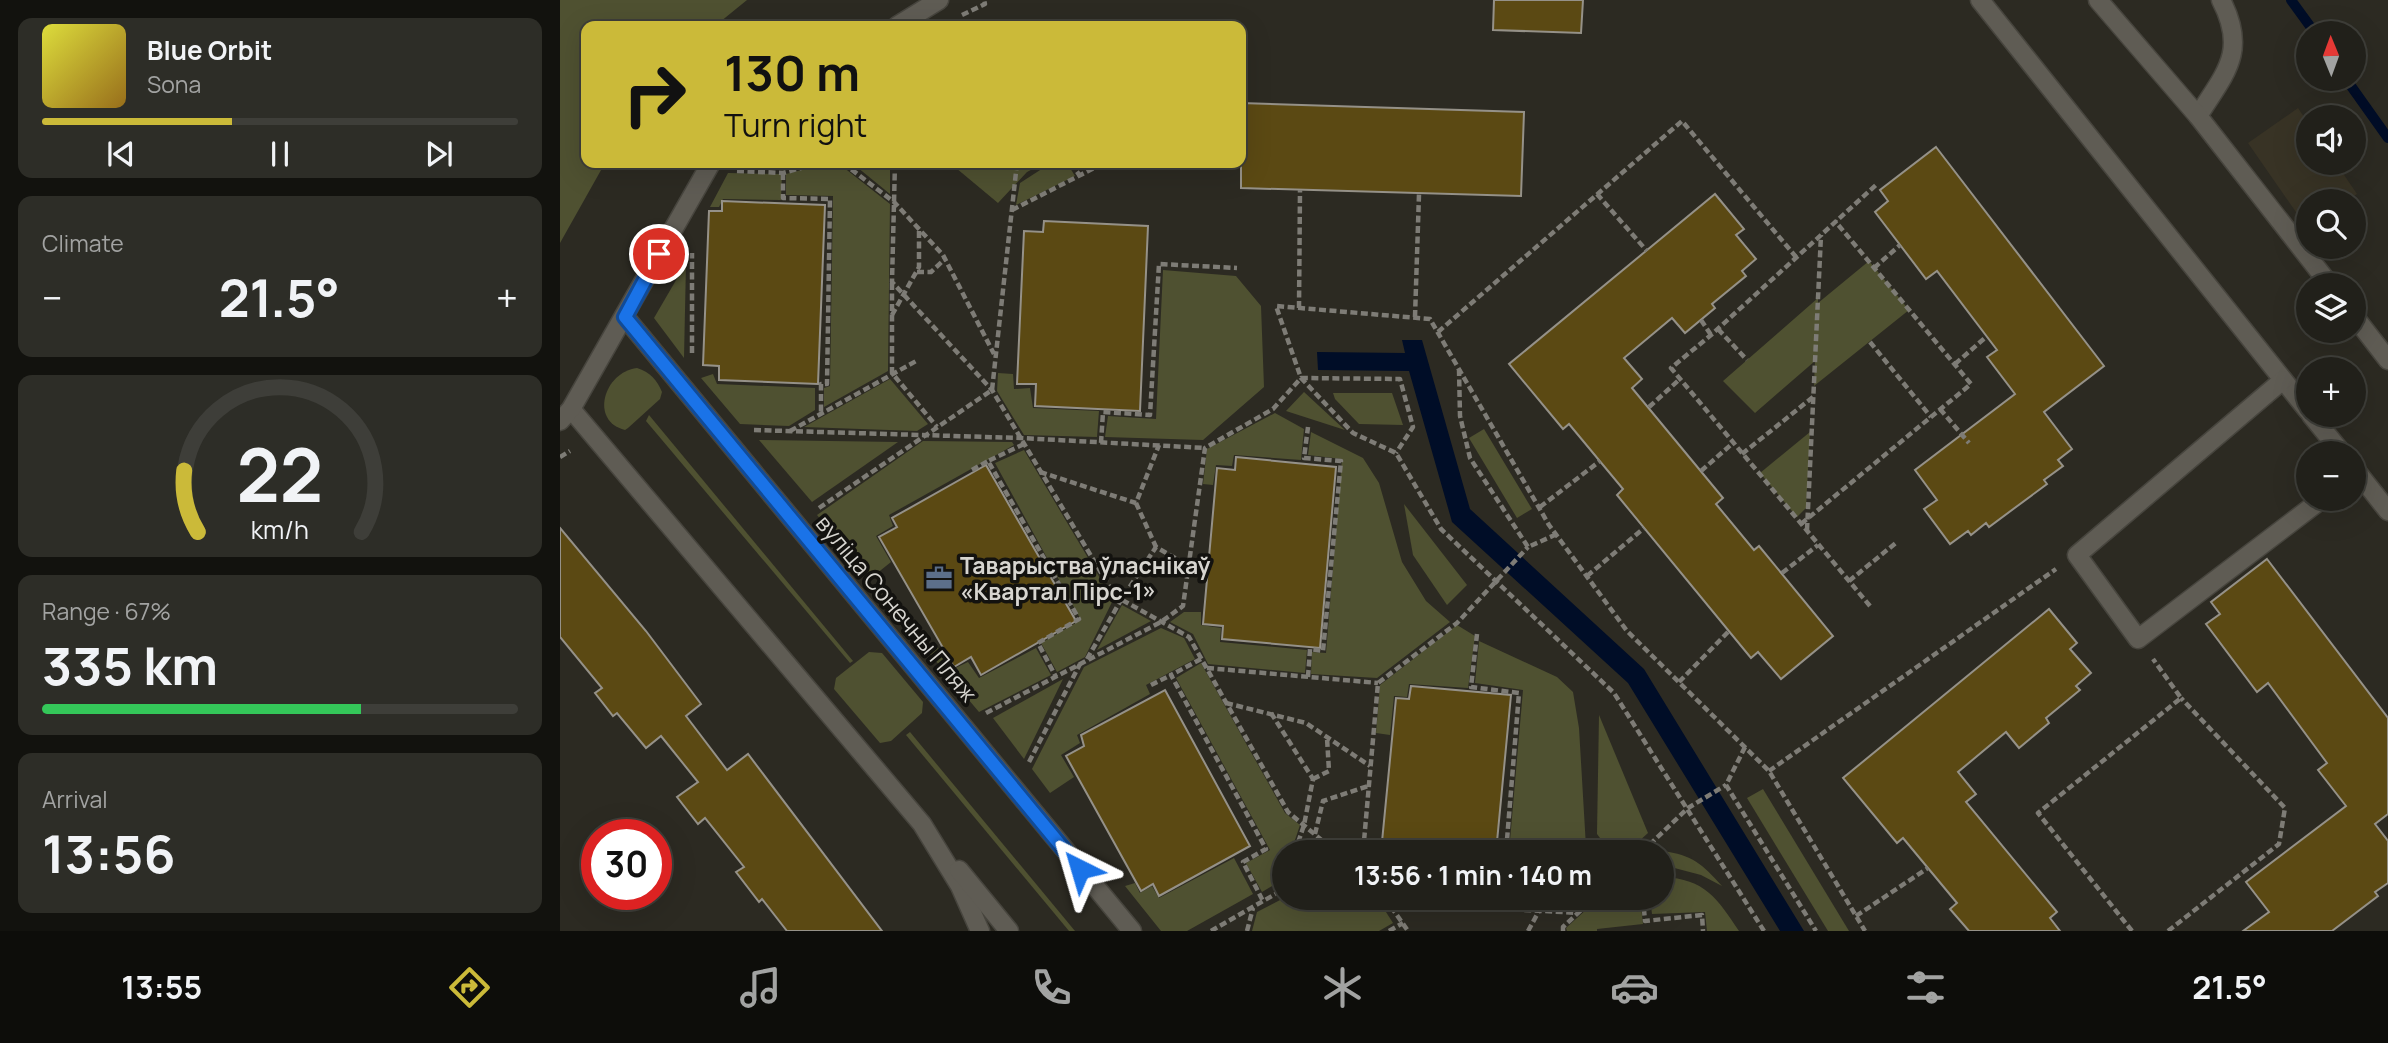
<!DOCTYPE html>
<meta charset="utf-8">
<style>
:root{--surface:#21201a;--page:#2d2d27;--text:#f1f3f6;--muted:#a2a3a2;--line:#3e3e39;--accent:#cbba39}
body{margin:0;font-family:Manrope,sans-serif;background:var(--page);color:var(--text);height:100vh;display:flex;flex-direction:column;font-size:26px;white-space:nowrap}
*{box-sizing:border-box;margin:0}
p{font-size:23px;color:var(--muted)}
.icon{flex:none;width:38px;height:38px;fill:none;stroke:currentColor;stroke-width:2;stroke-linecap:round;stroke-linejoin:round}
.map{position:relative;flex:1;overflow:hidden}
.details{display:flex;flex-direction:column;gap:18px;padding:18px;background:#12120e;width:560px}
.details>*{flex:none}
.guide{position:absolute;left:21px;top:21px;width:665px;height:147px;border-radius:14px;box-shadow:0 7px 28px #0002,0 0 0 2px var(--line);background:#cbba39;color:#111;overflow:hidden}
.needle{width:46px;rotate:359deg}
.controls{position:absolute;left:1736px;top:21px;display:grid;gap:14px}
.controls a{display:grid;place-items:center;width:70px;height:70px;border-radius:50%;background:var(--surface);box-shadow:0 7px 28px #0002,0 0 0 2px var(--line);font-size:35px}
.speed{position:absolute;left:21px;top:819px;display:flex;gap:14px;font-size:35px;font-weight:700;text-align:center}
.speed>*{display:grid;place-content:center;width:91px;height:91px;border-radius:50%;background:var(--surface);box-shadow:0 7px 28px #0002,0 0 0 2px var(--line);line-height:1}
.speed .limit{border:10px solid #d22;background:#fff;color:#111}
.pin{position:absolute;display:grid;place-items:center;width:60px;height:60px;color:#fff;margin:-30px;border:4px solid #fff;border-radius:50%;box-shadow:0 2px 7px #0007}
.me{position:absolute;width:77px;margin:-38px;rotate:320deg;stroke-linejoin:round;filter:drop-shadow(0 0 5px #0008)}
.turn{display:flex;align-items:center;gap:24px;height:147px;padding:0 28px;font-size:32px}
.turn .icon{width:91px;height:91px;stroke-width:2.5}
.turn b{display:block;font-size:49px;line-height:60px}
.big{font-size:52px;font-weight:700;line-height:1.1}
.details .card{flex:1;display:flex;flex-direction:column;justify-content:center;gap:10px;min-width:0;padding:0 24px;border-radius:14px;background:var(--page)}
.details .dial{align-items:center;gap:0}
.dial svg{height:182px;overflow:visible;fill:none;stroke:var(--line);stroke-width:7;stroke-linecap:round;text-anchor:middle}
.dial text{fill:var(--text);stroke:none}
.song{display:flex;align-items:center;gap:21px}
.cover{width:84px;height:84px;border-radius:10px;background:linear-gradient(135deg,hsl(60 70% 55%),hsl(40 70% 35%))}
.played{height:7px;border-radius:4px;background:linear-gradient(90deg,var(--accent) 40%,var(--line) 40%)}
.keys{display:flex;justify-content:space-around;direction:ltr}
.heat{display:flex;justify-content:space-between;align-items:center;font-size:38px;direction:ltr}
.charge{height:10px;border-radius:5px;background:linear-gradient(90deg,#34c759 67%,var(--line) 0)}
.trip{position:absolute;left:712px;top:840px;width:402px;height:70px;border-radius:35px;background:var(--surface);box-shadow:0 7px 28px #0002,0 0 0 2px var(--line);font-weight:700;line-height:70px;text-align:center}
.tab-bar{display:flex;height:112px;justify-content:space-around;align-items:center;background:#0d0d0a;color:var(--muted)}
.tab-bar .icon{width:49px;height:49px}
.tab-bar .selected{color:var(--accent)}
.tab-bar b{font-size:32px;color:var(--text)}
main{display:flex;flex:1;min-height:0}
.map>svg:first-child{display:block}
.built{fill:#383325}
.green{fill:#4f5131}
.water{fill:#000d27}
.lines{fill:none;stroke-linecap:round;stroke-linejoin:round}
.stream{stroke:#000d27;stroke-width:10}
.building{fill:#5b4913;stroke:#959188;stroke-width:2}
.service-casing{stroke:#47453e;stroke-width:21}
.minor-casing{stroke:#47453e;stroke-width:21}
.path{stroke:#7e7c76;stroke-width:4.5;stroke-dasharray:7 3.5;stroke-linecap:butt}
.service{stroke:#5f5c54;stroke-width:18}
.minor{stroke:#5f5c54;stroke-width:18}
.route-casing{stroke:#114b97;stroke-width:18}
.route{stroke:#1a73e8;stroke-width:12}
.labels{text-anchor:middle;dominant-baseline:central;stroke-width:7;stroke-linejoin:round;paint-order:stroke}
.poi-label{font-size:23px;font-weight:bold;fill:#d7d5d0;stroke:#13120f;text-anchor:start}
.street-label{font-size:23px;fill:#d7d5d0;stroke:#13120f}
</style>
<main>
<section class="details">
<div class="card">
<div class="song"><i class="cover"></i><div><b>Blue Orbit</b><p>Sona</p></div></div>
<div class="played"></div>
<div class="keys"><svg class="icon" aria-label="previous" viewBox="0 0 24 24"><path d="M18 5L8 12l10 7zM5 5v14"/></svg><svg class="icon" aria-label="pause" viewBox="0 0 24 24"><path d="M8 5v14M16 5v14"/></svg><svg class="icon" aria-label="next" viewBox="0 0 24 24"><path d="M6 5l10 7-10 7zM19 5v14"/></svg></div>
</div>
<div class="card"><p>Climate</p>
<div class="heat"><a>−</a><b class="big">21.5°</b><a>+</a></div>
</div>
<div class="card dial"><svg viewBox="0 0 100 80">
<path d="M14 69A42 42 0 1 1 86 69"/>
<path d="M14 69A42 42 0 0 1 8 42" stroke="#cbba39"/>
<text x="50" y="56" font-size="32" font-weight="700">22</text>
<text x="50" y="72" font-size="11">km/h</text>
</svg></div>
<div class="card"><p>Range · 67%</p><b class="big">335 km</b><div class="charge"></div></div>
<div class="card"><p>Arrival</p><b class="big">13:56</b></div>
</section>
<div class="map">
<svg width="1828" height="931" viewBox="0 0 1828 931">
<rect width="100%" height="100%" fill="#2c2a22"/>
<path class="built" d="M1738 108 1748 123V163H1776L1797 194 1786 201H1748L1747 228 1688 143Z"/>
<g class="green">
<path d="M0 0H187L155 26H26V163H45L0 243Z"/>
<path d="M269 163H278L330 204 328 371 264 407V388L270 386 273 196 226 195V174Z"/>
<path d="M292 163H330V194Z"/>
<path d="M390 163H484L467 172 438 203Z"/>
<path d="M491 163H507L515 176 456 205 460 183Z"/>
<path d="M168 173 222 174 221 200 163 199 159 207H150Z"/>
<path d="M1309 261 1349 310 1254 386 1255 361 1195 413 1163 381 1258 298V303Z"/>
<path d="M126 263 124 358 94 318Z"/>
<path d="M603 270 676 276 701 306 704 387 643 440 545 437 548 416 596 419Z"/>
<path d="M77 368C90 372 97 380 102 392L100 399 68 428 65 430C29 421 44 372 77 368Z"/>
<path d="M438 373 453 374 454 389 470 388 473 408 539 411 537 437 464 435 437 391Z"/>
<path d="M153 374 157 384 255 388V410L229 426 180 424 141 378Z"/>
<path d="M330 379 368 424 357 431 244 427Z"/>
<path d="M744 392 785 430 726 411Z"/>
<path d="M773 393H832L843 425 799 424 775 399Z"/>
<path d="M715 413 744 429 741 460 674 455 672 466 656 465 653 485 643 484 647 449Z"/>
<path d="M89 415 293 661 290 663 86 421Z"/>
<path d="M924 429 972 509 957 518 909 438Z"/>
<path d="M751 432 803 458 819 483 842 562 866 601 890 622 817 678 751 674 752 652 766 653 782 459 748 455Z"/>
<path d="M1250 432 1246 508 1237 517 1200 473Z"/>
<path d="M199 440 338 442 252 502Z"/>
<path d="M363 441 452 442 454 445 329 515 333 526 316 536 331 562 311 578 257 515Z"/>
<path d="M464 450 553 600 525 657 497 672 481 643 521 620 435 463Z"/>
<path d="M844 504 907 585 887 605 853 555Z"/>
<path d="M562 605 591 621 537 650Z"/>
<path d="M624 612H641V625L661 628 660 642 747 650 745 673 648 664 633 634 610 622Z"/>
<path d="M897 625 915 636 908 688 849 684 847 697 834 696 830 735 816 733 820 685Z"/>
<path d="M601 628 624 638 635 659 586 685 590 694 517 735 520 743 501 755 514 777 490 793 472 769 524 667Z"/>
<path d="M919 641 997 677 1013 692 1019 728 1026 847 1031 852H949L963 690 915 683Z"/>
<path d="M377 646 391 670 408 662 419 678 476 648 491 675 419 712 369 653Z"/>
<path d="M309 652 322 653 363 702 362 713 331 741 320 743 274 689 276 678Z"/>
<path d="M641 663 725 813 740 825 731 852H724V872L722 880 702 892 686 863 710 850 616 678Z"/>
<path d="M503 679 464 759 433 718Z"/>
<path d="M1039 715 1088 833 1067 852C1052 852 1045 845 1037 834Z"/>
<path d="M350 732 515 931H509L346 735Z"/>
<path d="M1203 789 1289 931H1268L1187 798Z"/>
<path d="M1102 851C1133 855 1142 864 1162 886L1141 875 1103 865 1102 852H1099Z"/>
<path d="M674 858 693 894 627 931H601L565 886 575 883 580 893 592 886 599 898Z"/>
<path d="M1103 877C1145 879 1157 898 1179 931H1147L1145 912 1092 914 1090 898H1102Z"/>
<path d="M724 898H817L833 923 819 931H692L697 912Z"/>
<path d="M896 898H1024L1015 908 896 903Z"/>
<path d="M1039 898H1080L1083 924 1037 929V931H1007L1006 928Z"/>
</g>
<path class="water" d="M842 340H862L910 509 1084 669 1244 931H1220L1068 683 892 522 849 371 758 370 757 352 845 353Z"/>
<g class="lines">
<g class="stream">
<path d="M1731 0 1755 33"/>
<path d="M1786 79 1828 138"/>
</g>
</g>
<g class="building">
<path d="M934 0H1023L1021 33 933 30Z"/>
<path d="M681 103 964 112 961 196 681 188Z"/>
<path d="M1376 147 1544 366 1484 412 1512 449 1498 460 1503 466 1484 480 1487 484 1429 527 1426 523 1411 535 1408 531 1390 544 1364 509 1377 500 1355 470 1455 394 1427 357 1437 350 1377 271 1366 279 1315 212 1328 201 1320 190Z"/>
<path d="M1155 194 1184 229 1176 235 1196 259 1182 271 1186 276 1152 304 1155 308 1125 333 1112 318 1064 358 1082 379 1072 388 1163 498 1156 504 1194 550 1199 546 1273 636 1221 679 1198 652 1191 658 1057 495 1063 489 1009 424 1003 429 949 364Z"/>
<path d="M162 201 265 205 258 384 159 380V366L143 365 149 211H162Z"/>
<path d="M484 221 588 226 580 411 475 406 476 384H457L464 231 483 232Z"/>
<path d="M676 457 776 467 760 648 662 639 663 626 643 624 657 468 675 470Z"/>
<path d="M426 465 516 621 421 675 411 657 394 667 319 537 337 527 332 518Z"/>
<path d="M0 528 86 631 141 704 126 716 167 770 188 754 322 931H227L202 899 199 902 176 872 184 867 145 818 138 824 117 797 138 782 101 736 86 748 57 713 53 716 35 693 42 688 0 637Z"/>
<path d="M1707 559 1828 718V814L1815 824 1828 841V883L1815 892 1818 896 1772 931H1683L1709 912 1686 882 1786 806 1758 770 1767 763 1708 683 1697 692 1646 624 1660 614 1651 602Z"/>
<path d="M1489 609 1517 643 1510 649 1531 673 1516 686 1520 690 1486 718 1489 723 1459 748 1446 732 1398 772 1416 794 1406 802 1497 912 1490 918 1500 931H1409L1390 909 1397 903 1343 838 1337 843 1283 778Z"/>
<path d="M851 686 951 695 936 852H821L836 698 849 699Z"/>
<path d="M605 690 690 846 599 896 593 884 581 891 506 756 524 746 521 735Z"/>
</g>
<g class="lines">
<g class="service-casing">
<g id="service">
<path d="M1420 0 1748 411"/>
<path d="M1638 116C1665 73 1688 52 1661 0"/>
<path d="M1723 380 1517 555 1578 639 1762 499"/>
<path d="M1751 415 1782 453"/>
<path d="M1794 468 1828 511"/>
</g>
</g>
<g class="minor-casing">
<g id="minor">
<path d="M1538 0 1638 116 1770 285"/>
<path d="M337 26 379 0"/>
<path d="M1794 316 1828 360"/>
<path d="M65 317 572 931"/>
<path d="M11 409 362 824 400 886 420 931"/>
<path d="M0 421 11 409 151 163"/>
<path d="M399 870 449 931"/>
</g>
</g>
<g class="path">
<path d="M402 15 425 4 424 0"/>
<path d="M283 163 334 202 383 255 434 354"/>
<path d="M335 163 332 282 432 390 555 596 629 637 728 812 776 852"/>
<path d="M511 163 520 176"/>
<path d="M177 171 223 173 259 163"/>
<path d="M223 173V198L270 199 267 384H261V414"/>
<path d="M1037 194 1087 251"/>
<path d="M452 210 544 163"/>
<path d="M1314 268 1340 245"/>
<path d="M357 272H371L385 259"/>
<path d="M332 283V373L377 427"/>
<path d="M739 308 740 190"/>
<path d="M332 315 359 267V230"/>
<path d="M855 317 859 194"/>
<path d="M1141 320 1151 335"/>
<path d="M1158 329 1187 360"/>
<path d="M878 332 1122 121 1236 257"/>
<path d="M1310 342 1371 417"/>
<path d="M132 353V253"/>
<path d="M1395 364 1426 337"/>
<path d="M899 369 900 416 910 458 968 547 997 534"/>
<path d="M1089 407 1120 379"/>
<path d="M1380 409 1409 443"/>
<path d="M194 430 461 438 645 448"/>
<path d="M230 431 358 360"/>
<path d="M541 443 543 412 590 415 599 264 677 268"/>
<path d="M464 444 428 461 519 619 478 643 496 677"/>
<path d="M1182 454 1253 397"/>
<path d="M0 457 10 451"/>
<path d="M412 470 428 461"/>
<path d="M1141 471 1173 443"/>
<path d="M480 472 576 503 599 445"/>
<path d="M576 503 596 547"/>
<path d="M980 507 1040 461"/>
<path d="M259 508 432 390 457 163"/>
<path d="M1241 524 1411 384 1275 221"/>
<path d="M1247 530 1261 235"/>
<path d="M1222 573 1258 545"/>
<path d="M1027 576 1084 528"/>
<path d="M1289 581 1337 542"/>
<path d="M1310 606 1111 368 1151 335 1316 185"/>
<path d="M917 634 911 687 959 693 946 852"/>
<path d="M527 659 561 600 596 547 629 566"/>
<path d="M641 659 611 675 706 849 683 862 703 901"/>
<path d="M647 668 818 683"/>
<path d="M748 677 750 649 763 651 781 461 744 458 748 427"/>
<path d="M1119 682 1169 631"/>
<path d="M591 685 611 675"/>
<path d="M666 703 746 723 810 766"/>
<path d="M426 713 601 622 623 606 645 448 713 409 741 378 840 379 853 427 836 453"/>
<path d="M711 713 753 779 744 825 735 852"/>
<path d="M1185 747 1166 785 1256 931"/>
<path d="M469 762 520 664"/>
<path d="M1209 771 1496 569"/>
<path d="M753 779 769 771 767 738"/>
<path d="M755 834 763 801 808 786"/>
<path d="M788 852 804 841 818 683 897 623 968 547"/>
<path d="M1082 852 1128 808 1166 785"/>
<path d="M825 898 848 931"/>
<path d="M1083 898 1085 921 1142 915 1143 931"/>
<path d="M828 902 1018 913"/>
<path d="M1296 916 1368 868"/>
<path d="M651 931 724 889"/>
<path d="M687 931 693 908"/>
<path d="M829 931 843 923"/>
<path d="M968 931 979 911"/>
<path d="M1003 931V927L1034 898"/>
<path d="M1204 931 1054 693 881 529 836 453 793 433 741 378 716 306 870 319 989 525 1067 631 1209 771 1305 931"/>
<path d="M1572 931 1478 813 1621 698 1593 659"/>
<path d="M1608 931 1719 844 1725 808 1621 698"/>
</g>
<use href="#service" class="service"/>
<use href="#minor" class="minor"/>
</g>
<g class="lines">
<g class="route-casing">
<path id="route" d="M99 254 65 317 520 869"/>
</g>
<use href="#route" class="route"/>
</g>
<defs>
<g id="office-bare" transform="scale(2.1)"><path d="M-6-3h4V-5.5h4V-3h4V5H-6ZM-1-4.5V-3h2v-1.5ZM-6 0V1H6V0Z" fill="#5c6f8a" stroke="#13120f" stroke-width="2.5" paint-order="stroke"/></g>
</defs>
<g fill-rule="evenodd">
<use href="#office-bare" x="379" y="578"/>
</g>
<g class="labels">
<g class="poi-label">
<text x="400" y="565">Таварыства ўласнікаў<tspan x="400" dy="26">«Квартал Пірс-1»</tspan></text>
</g>
<g class="street-label">
<text transform="translate(337 608) rotate(50)">вуліца Сонечны Пляж</text>
</g>
</g>
</svg>
<div class="controls">
<a><svg class="needle" viewBox="-14 -14 28 28"><path d="M0-13l5 13h-10z" fill="#e53935"/><path d="M0 13l5-13h-10z" fill="#a2a3a2"/></svg></a>
<a><svg class="icon" aria-label="sound" viewBox="0 0 24 24"><path d="M4 9h4l5-4v14l-5-4H4zM17 9q2 3 0 6"/></svg></a>
<a><svg class="icon" aria-label="search" viewBox="0 0 24 24"><circle cx="10" cy="10" r="6"/><path d="M15 15l6 6"/></svg></a>
<a><svg class="icon" aria-label="layers" viewBox="0 0 24 24"><path d="M12 4l9 5-9 5-9-5zM3 14l9 5 9-5"/></svg></a>
<a>+</a>
<a>−</a>
</div>
<div class="speed"><div class="limit">30</div></div>
<div class="pin" style="left:99px;top:254px;background:#d93025"><svg class="icon" aria-label="arrive" viewBox="0 0 24 24"><path d="M6 21V4h12l-3 4 3 4H6"/></svg></div>
<svg class="me" style="left:520px;top:869px" viewBox="-20 -20 40 40"><path d="M0-17L14 15 0 8-14 15z" fill="#1a73e8" stroke="#fff" stroke-width="4"/></svg>
<div class="trip">13:56 · 1 min · 140 m</div>
<div class="guide">
<div class="turn"><svg class="icon" aria-label="right" viewBox="0 0 24 24"><path d="M7 20v-9h11M14 6l5 5-5 5"/></svg><div><b>130 m</b>Turn right</div></div>
</div>
</div>
</main>
<nav class="tab-bar">
<b>13:55</b>
<svg class="icon selected" aria-label="directions" viewBox="0 0 24 24"><path d="M12 3l9 9-9 9-9-9zM9 14v-3h6M13 9l2 2-2 2"/></svg>
<svg class="icon" aria-label="music" viewBox="0 0 24 24"><path d="M9 18V5l10-2v13"/><circle cx="6" cy="18" r="3"/><circle cx="16" cy="16" r="3"/></svg>
<svg class="icon" aria-label="phone" viewBox="0 0 24 24"><path d="M5 4h4l2 5-3 2q2 4 5 5l2-3 5 2v4C11 20 4 13 5 4z"/></svg>
<svg class="icon" aria-label="climate" viewBox="0 0 24 24"><path d="M12 3v18M4 7l16 10M4 17L20 7"/></svg>
<svg class="icon" aria-label="car" viewBox="0 0 24 24"><path d="M5 17H2v-5l4-1 3-4h7l3 4 3 1v5h-3M9 17h6M6 11h13"/><circle cx="7" cy="17" r="2"/><circle cx="17" cy="17" r="2"/></svg>
<svg class="icon" aria-label="filters" viewBox="0 0 24 24"><path d="M4 7h16M4 17h16"/><circle cx="9" cy="7" r="2"/><circle cx="15" cy="17" r="2"/></svg>
<b>21.5°</b>
</nav>
